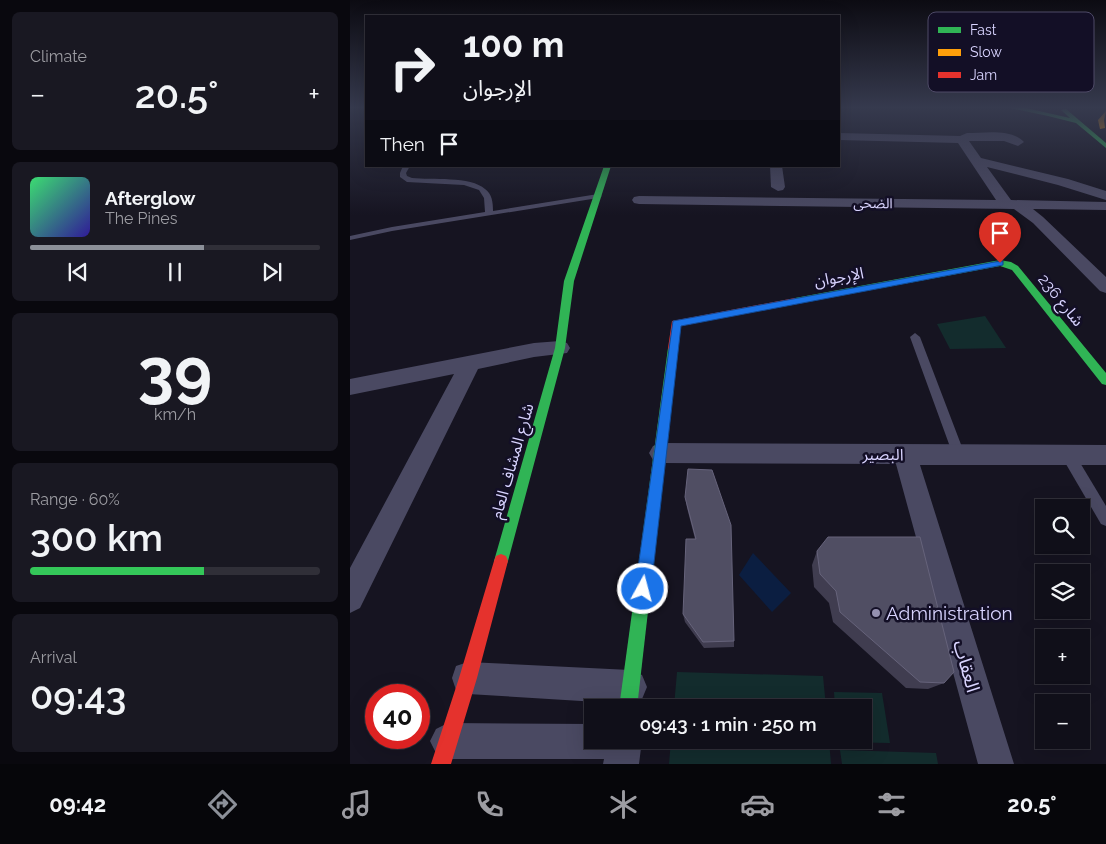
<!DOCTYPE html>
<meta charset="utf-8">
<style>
:root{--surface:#100f19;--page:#191822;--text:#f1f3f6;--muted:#9c9ca2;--line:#302f38;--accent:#8c9099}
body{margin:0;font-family:Raleway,"Noto Sans Arabic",sans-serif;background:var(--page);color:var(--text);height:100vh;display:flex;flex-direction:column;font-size:19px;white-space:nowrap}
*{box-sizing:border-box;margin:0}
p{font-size:16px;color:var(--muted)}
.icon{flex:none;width:28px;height:28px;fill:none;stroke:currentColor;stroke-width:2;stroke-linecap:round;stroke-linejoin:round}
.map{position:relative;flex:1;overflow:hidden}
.drawer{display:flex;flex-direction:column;gap:12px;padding:12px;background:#09080e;width:350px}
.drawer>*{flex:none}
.top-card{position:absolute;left:15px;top:15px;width:475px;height:152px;border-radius:0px;box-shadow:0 5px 20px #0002,0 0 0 1px var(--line);background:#100f19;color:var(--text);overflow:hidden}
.tools{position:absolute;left:685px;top:499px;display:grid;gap:10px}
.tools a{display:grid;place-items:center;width:55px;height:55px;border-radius:0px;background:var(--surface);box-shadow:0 5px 20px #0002,0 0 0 1px var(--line);font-size:25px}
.speed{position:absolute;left:15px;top:684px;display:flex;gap:10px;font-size:25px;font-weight:700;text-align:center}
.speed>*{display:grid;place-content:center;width:65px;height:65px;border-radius:50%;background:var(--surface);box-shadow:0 5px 20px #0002,0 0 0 1px var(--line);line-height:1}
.speed .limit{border:8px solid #d22;background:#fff;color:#111}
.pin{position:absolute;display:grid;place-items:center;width:42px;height:42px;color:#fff;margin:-51px -21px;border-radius:50% 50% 50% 0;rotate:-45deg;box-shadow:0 0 5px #0007}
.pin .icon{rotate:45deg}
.me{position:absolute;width:55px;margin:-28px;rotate:7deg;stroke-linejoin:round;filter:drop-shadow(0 0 4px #0008)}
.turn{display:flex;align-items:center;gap:18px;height:105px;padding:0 15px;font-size:22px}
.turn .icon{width:65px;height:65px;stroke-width:2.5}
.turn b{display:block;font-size:35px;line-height:42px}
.then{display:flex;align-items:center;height:48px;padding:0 15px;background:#0003;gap:10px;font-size:19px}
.big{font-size:38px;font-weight:600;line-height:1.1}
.drawer .widget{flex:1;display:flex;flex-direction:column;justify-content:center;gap:8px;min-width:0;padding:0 18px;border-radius:8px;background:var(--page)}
.drawer .dial{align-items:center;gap:0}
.dial b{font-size:65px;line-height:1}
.song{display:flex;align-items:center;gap:15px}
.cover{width:60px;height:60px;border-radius:8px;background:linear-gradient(135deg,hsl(140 70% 55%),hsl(250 70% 35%))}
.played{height:5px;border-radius:2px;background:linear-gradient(90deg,var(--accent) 60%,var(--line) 60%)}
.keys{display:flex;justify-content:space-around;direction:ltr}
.heat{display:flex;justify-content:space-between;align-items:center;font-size:28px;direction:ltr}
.charge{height:8px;border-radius:4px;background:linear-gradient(90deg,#34c759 60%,var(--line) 0)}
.trip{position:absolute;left:234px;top:699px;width:288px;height:50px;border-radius:0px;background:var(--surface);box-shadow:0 5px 20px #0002,0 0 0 1px var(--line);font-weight:600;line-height:50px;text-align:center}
.tabs{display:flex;height:80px;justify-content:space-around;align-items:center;background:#06060a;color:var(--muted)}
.tabs .icon{width:35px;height:35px}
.tabs .selected{color:var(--accent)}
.tabs b{font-size:22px;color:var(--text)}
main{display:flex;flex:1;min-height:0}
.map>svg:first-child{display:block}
.green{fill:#132c2d}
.water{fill:#0b1e41}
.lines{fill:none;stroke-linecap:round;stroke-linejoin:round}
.lane{fill:#4a4962;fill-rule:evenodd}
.street{fill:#4a4962;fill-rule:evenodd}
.fast{fill:#30b455;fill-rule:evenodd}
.slow{fill:#ff9f0a;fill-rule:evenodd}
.jam{fill:#e5322d;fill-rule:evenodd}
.wall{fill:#403d50}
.building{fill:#504e63;stroke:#66637b}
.route{fill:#1a73e8;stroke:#114b97}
.poi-dot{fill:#9591b1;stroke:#130f26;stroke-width:2}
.labels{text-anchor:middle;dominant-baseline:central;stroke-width:5;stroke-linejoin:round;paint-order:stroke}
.far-street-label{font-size:14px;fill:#d9d4ff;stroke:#130f26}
.street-label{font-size:16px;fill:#d9d4ff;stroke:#130f26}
.near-poi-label{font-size:19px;fill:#d9d4ff;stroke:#130f26;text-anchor:start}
.near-street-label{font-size:19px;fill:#d9d4ff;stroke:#130f26}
.key{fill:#130f26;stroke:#4e4a67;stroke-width:1}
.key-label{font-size:14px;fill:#d9d4ff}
</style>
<main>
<section class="drawer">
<div class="widget"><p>Climate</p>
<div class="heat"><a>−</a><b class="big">20.5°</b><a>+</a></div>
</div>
<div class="widget">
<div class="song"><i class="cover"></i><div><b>Afterglow</b><p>The Pines</p></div></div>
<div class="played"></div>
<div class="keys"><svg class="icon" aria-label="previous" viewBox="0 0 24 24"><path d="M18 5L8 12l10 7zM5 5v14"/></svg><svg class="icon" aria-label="pause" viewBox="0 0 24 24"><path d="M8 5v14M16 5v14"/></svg><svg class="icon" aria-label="next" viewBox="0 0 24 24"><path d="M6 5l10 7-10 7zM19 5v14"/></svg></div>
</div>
<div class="widget dial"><b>39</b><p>km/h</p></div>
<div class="widget"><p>Range · 60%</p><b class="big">300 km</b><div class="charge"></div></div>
<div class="widget"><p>Arrival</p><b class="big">09:43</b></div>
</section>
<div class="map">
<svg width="756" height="764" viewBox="0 0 756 764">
<rect width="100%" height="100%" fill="#161421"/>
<g class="green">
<path d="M635 316 656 348 600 349 587 324Z"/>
<path d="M327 672 473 676 476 707H324Z"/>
<path d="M484 692 532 693 540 743 489 742V740H512V708L485 707Z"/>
<path d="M321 740H479L481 764H319Z"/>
<path d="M490 750 586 753 588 764H492Z"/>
</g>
<path class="water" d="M403 553 441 593 422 612 389 575Z"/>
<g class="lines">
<g class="lane">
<path d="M53 166H60L56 173 57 176 62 178C81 180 121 176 135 189 142 194 143 202 143 211L248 194 252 196 248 198 42 231 0 240V236L42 227 135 212 134 198 129 190 114 185 57 182 50 177V173Z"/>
<path d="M565 333 570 337 615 455 614 459 609 461 604 459 603 455 560 337Z"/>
<path d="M718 449 723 451 756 506V526L751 524 713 459 712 455 713 451Z"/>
</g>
<g class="street">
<path d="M617 133C634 133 661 128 674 142L668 146 654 141H619L631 158 718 179 756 191V200L708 185 637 167 661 200 756 202V210L683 209 693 217 756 277V293L750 291 683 223 664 209 289 204 284 203 282 200 284 197 289 196 646 200 608 143 489 140V133L610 136Z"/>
<path d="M420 166H432L435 187 433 190 428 191 421 187Z"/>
<path d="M210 341 217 343 220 348 217 353 184 357 128 369 10 608 0 613V568L104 374 0 395V379L184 343Z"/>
<path d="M311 443 756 445V465H570L664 764H628L546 464 311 463 303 460 299 453 303 446Z"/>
<path d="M118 662 280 670 292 675 297 687 292 699 280 704 118 694 106 690 102 678 106 666Z"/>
<path d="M98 723 242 724V740H292L289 764H253L254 759H98L86 753 80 741 86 729Z"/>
</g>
<g class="fast">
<path d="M660 108H676L720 118 711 110 716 109 756 143V148L726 123 698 116Z"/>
<path d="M254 166H261L224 281 215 348 158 561 156 566 151 568 146 566 144 561 205 348 214 281Z"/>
<path d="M650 260 661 262 668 266 756 373V385L752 384 662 270 650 266 445 304 440 301 445 298Z"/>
<path d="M323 344 328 348 287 708H269L318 348Z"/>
</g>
<path class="slow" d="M756 111 754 120 755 128 750 129 748 120Z"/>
<g class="jam">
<path d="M445 298 448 299V303L331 326 327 351H319L318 348 322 321Z"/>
<path d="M151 554 156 556 158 561 127 678 101 764H81L109 678 144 561 146 556Z"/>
</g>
</g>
<g class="wall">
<path d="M335 497 384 641V647L354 648 335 622 333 614 345 539 337 508Z"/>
<path d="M467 551 594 683 578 689 556 688 483 622 479 603 464 587 462 565Z"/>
</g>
<g class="building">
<path d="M338 469 362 470 381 525 384 641 353 642 333 614 336 539H346L335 497Z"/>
<path d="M478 537H570L604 672 594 683 570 682 490 612 486 591 470 574 467 551Z"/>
</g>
<linearGradient id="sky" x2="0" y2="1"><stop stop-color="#0c0b12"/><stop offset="0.5" stop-color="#363a4e"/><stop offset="1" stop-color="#363a4e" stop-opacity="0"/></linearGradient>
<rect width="756" height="215" fill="url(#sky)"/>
<path class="route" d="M650 261H653V265L331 326 301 589 299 595 293 597 288 595 285 589 323 321Z"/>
<circle class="poi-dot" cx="526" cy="613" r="5"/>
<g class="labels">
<g class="far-street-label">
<text transform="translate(523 203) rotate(1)">الضحى</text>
</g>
<g class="street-label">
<text transform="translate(489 277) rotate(-10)">الإرجوان</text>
<text transform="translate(711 300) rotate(51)">شارع 236</text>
<text x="533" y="454">البصير</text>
<text transform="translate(162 461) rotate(-74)">شارع المشاف العام</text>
</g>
<g class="near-poi-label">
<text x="536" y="613">Administration</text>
</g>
<g class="near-street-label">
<text transform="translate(617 666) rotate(74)">العقاب</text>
</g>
</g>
<rect x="578" y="12" width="166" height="80" rx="8" class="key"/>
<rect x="588" y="27" width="23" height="6" fill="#30b455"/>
<rect x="588" y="49" width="23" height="7" fill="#ff9f0a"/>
<rect x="588" y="72" width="23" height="6" fill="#e5322d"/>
<g class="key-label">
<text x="620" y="35">Fast</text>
<text x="620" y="57">Slow</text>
<text x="620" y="80">Jam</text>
</g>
</svg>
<div class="tools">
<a><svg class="icon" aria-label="search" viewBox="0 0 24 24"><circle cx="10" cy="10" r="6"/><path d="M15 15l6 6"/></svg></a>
<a><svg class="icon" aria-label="layers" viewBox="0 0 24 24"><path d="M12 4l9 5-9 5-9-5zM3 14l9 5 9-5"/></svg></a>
<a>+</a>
<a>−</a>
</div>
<div class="speed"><div class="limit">40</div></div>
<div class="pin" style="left:650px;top:263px;background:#d93025"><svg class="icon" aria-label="arrive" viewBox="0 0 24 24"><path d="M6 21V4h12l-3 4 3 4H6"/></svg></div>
<svg class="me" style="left:293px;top:589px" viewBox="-20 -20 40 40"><circle r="17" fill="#1a73e8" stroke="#fff" stroke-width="3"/><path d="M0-11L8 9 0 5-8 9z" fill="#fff"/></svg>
<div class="trip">09:43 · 1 min · 250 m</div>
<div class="top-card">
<div class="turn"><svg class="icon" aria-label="right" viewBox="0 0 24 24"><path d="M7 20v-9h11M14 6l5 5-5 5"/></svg><div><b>100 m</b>الإرجوان</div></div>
<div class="then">Then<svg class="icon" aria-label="arrive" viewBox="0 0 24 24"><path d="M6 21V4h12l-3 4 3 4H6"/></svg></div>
</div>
</div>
</main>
<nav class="tabs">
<b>09:42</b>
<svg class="icon selected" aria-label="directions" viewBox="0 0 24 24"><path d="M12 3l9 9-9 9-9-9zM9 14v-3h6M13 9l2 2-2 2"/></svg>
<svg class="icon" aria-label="music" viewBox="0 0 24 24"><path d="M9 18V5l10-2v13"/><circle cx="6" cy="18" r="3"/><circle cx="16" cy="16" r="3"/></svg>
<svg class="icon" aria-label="phone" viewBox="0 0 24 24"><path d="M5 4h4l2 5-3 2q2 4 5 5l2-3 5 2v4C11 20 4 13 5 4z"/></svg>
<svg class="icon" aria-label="climate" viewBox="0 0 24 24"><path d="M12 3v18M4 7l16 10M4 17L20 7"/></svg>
<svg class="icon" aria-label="car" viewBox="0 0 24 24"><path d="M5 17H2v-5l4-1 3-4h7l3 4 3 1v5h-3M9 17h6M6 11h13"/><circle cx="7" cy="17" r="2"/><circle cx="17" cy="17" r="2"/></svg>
<svg class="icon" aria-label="filters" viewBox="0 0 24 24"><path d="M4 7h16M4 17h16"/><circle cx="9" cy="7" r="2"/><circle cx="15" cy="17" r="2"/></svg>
<b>20.5°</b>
</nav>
